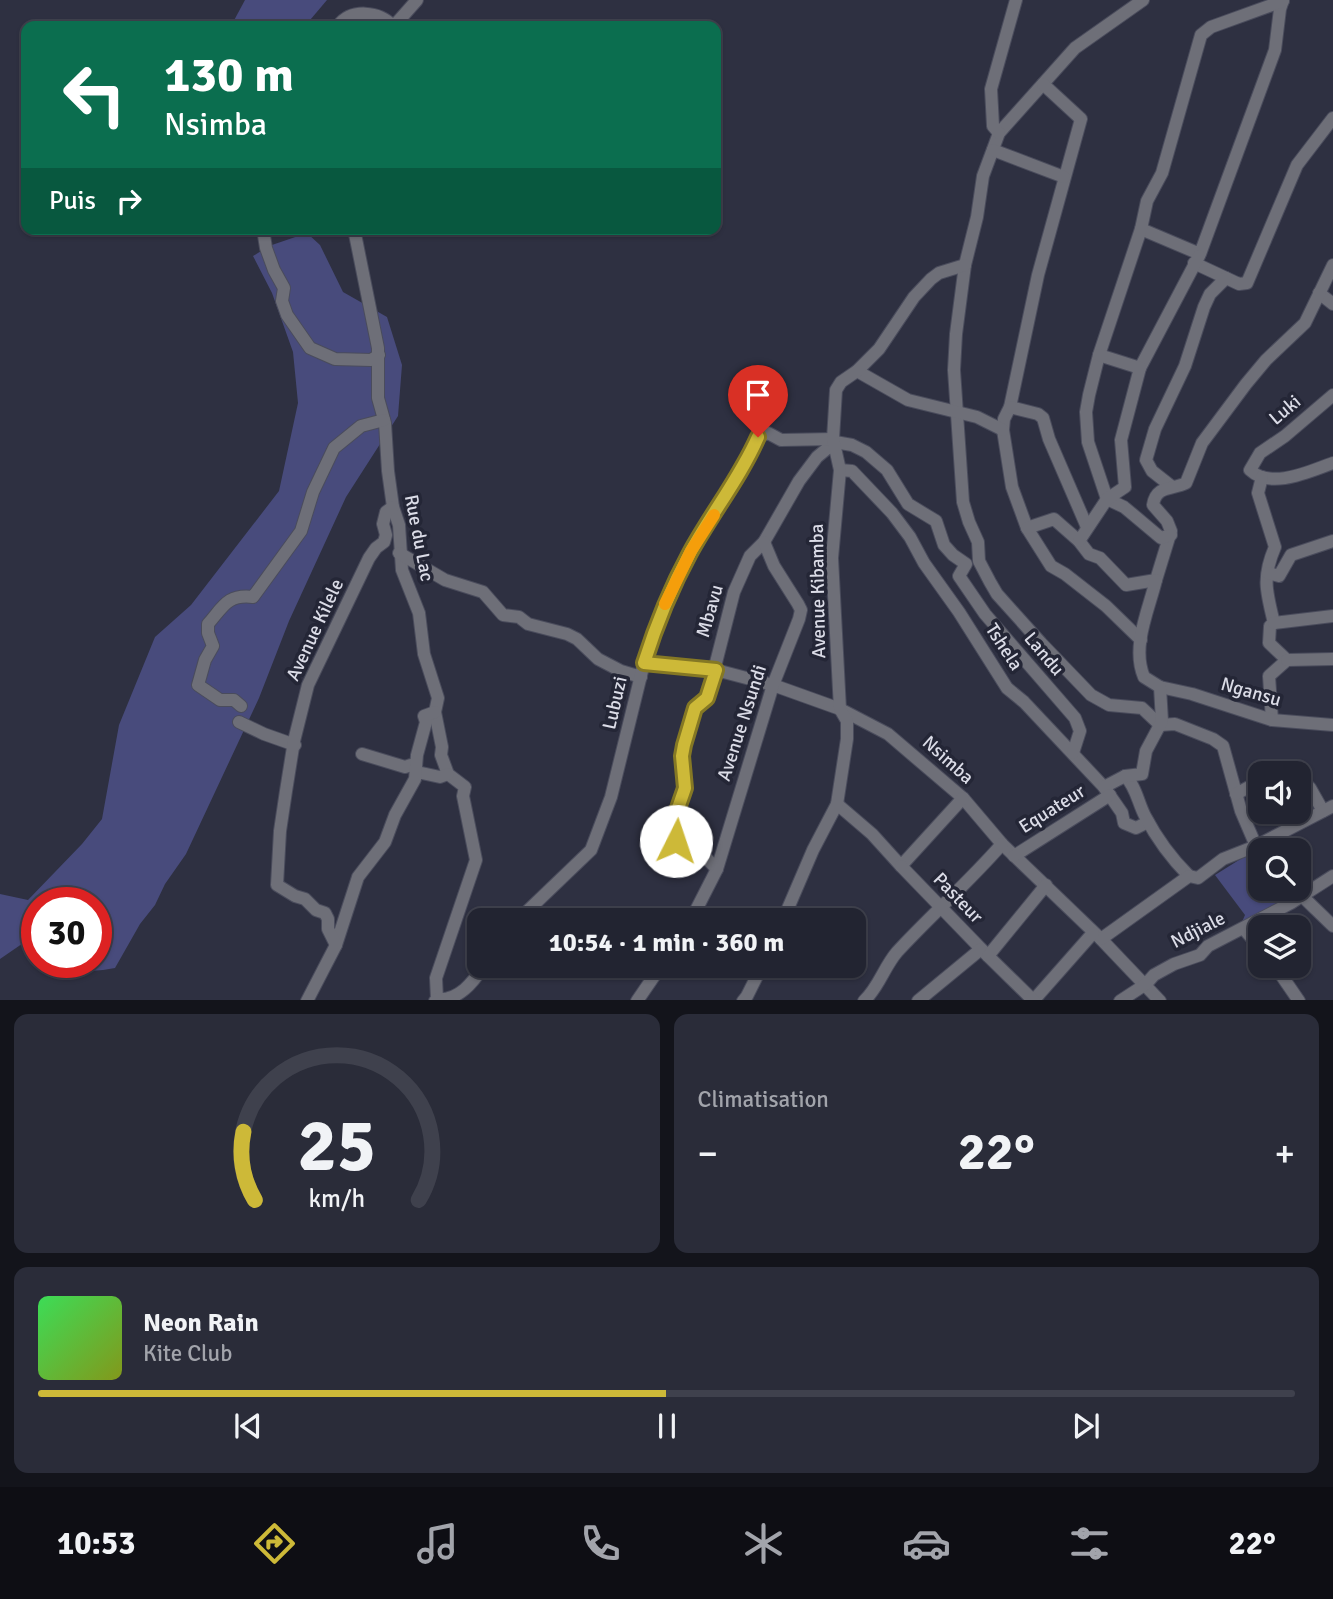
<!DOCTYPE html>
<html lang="fr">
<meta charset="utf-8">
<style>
:root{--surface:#222431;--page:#2a2c39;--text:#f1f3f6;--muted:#a2a4ab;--line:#3f414d;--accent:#cdb938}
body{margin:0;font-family:Signika,sans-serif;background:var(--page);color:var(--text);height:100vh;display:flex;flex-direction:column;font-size:26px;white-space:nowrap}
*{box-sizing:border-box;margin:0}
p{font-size:23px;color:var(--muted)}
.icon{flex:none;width:38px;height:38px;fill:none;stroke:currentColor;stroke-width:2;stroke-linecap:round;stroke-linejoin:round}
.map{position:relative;height:1000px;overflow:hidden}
.details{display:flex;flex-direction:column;gap:14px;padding:14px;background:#13141b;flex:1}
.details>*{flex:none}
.guide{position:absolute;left:21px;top:21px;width:700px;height:214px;border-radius:14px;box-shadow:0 2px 5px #0004,0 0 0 2px var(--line);background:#0b6e4f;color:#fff;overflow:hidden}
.buttons{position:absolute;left:1248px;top:761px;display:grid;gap:14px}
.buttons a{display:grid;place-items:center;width:63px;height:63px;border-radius:14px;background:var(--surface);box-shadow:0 2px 5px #0004,0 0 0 2px var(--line);font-size:35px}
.speed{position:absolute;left:21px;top:887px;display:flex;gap:14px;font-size:35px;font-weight:700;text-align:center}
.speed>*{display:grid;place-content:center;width:91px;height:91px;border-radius:50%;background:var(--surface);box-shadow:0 2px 5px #0004,0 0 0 2px var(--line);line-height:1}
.speed .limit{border:10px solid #d22;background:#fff;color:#111}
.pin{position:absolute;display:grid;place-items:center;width:60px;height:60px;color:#fff;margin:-72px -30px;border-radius:50% 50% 50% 0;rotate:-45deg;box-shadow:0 0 7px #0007}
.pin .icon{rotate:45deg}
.me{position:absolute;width:77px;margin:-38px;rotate:4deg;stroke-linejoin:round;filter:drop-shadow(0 0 5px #0008)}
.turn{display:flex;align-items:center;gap:24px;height:147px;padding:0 28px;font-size:32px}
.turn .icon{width:91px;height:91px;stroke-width:2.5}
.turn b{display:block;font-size:49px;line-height:60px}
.then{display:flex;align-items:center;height:66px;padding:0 28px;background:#0003;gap:14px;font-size:26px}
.big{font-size:52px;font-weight:700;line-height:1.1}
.details .tile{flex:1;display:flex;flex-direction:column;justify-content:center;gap:10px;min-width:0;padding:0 24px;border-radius:14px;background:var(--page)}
.details .dial{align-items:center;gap:0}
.dial svg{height:182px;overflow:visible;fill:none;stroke:var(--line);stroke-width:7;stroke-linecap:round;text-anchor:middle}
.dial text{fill:var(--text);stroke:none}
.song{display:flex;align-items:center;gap:21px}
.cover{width:84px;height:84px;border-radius:10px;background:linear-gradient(135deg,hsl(130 70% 55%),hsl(70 70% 35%))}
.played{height:7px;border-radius:4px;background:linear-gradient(90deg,var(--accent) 50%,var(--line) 50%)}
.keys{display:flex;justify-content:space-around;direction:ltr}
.heat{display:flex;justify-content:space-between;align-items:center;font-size:38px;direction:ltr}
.details .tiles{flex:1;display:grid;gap:14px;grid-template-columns:1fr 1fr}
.tile:last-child{grid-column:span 2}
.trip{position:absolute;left:467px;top:908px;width:399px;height:70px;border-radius:14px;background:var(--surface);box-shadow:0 2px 5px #0004,0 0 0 2px var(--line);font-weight:700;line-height:70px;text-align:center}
.menu{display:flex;height:112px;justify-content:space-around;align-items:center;background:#0e0e14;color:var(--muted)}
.menu .icon{width:49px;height:49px}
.menu .active{color:var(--accent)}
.menu b{font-size:32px;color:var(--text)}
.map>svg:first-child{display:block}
.green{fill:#484b7c}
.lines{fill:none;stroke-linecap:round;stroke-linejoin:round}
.minor-casing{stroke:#4a4c5c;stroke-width:14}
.minor{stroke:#6e6f78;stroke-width:12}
.route-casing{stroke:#857824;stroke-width:18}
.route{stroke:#cdb938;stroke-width:12}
.slow{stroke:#f59e0b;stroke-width:12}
.labels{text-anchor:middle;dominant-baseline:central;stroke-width:7;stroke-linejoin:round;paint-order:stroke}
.street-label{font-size:19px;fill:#dbdce7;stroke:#242636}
</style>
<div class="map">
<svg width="1333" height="1001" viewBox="0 0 1333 1001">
<rect width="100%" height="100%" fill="#2e3041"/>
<g class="green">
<path d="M245 0H327L305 26H231Z"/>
<path d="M307 233 320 245 343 292 387 317 402 365 398 416 346 497 289 621 259 698 186 854 165 884 155 905 140 924 115 968C98 971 80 974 65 963L96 962V903H37V940L32 937 0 959V894L28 900 82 844 102 819 119 725 155 637 191 605 279 491 298 403 293 352 272 293 253 256 269 246Z"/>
<path d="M1271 848 1272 850H1260V889H1292L1295 896 1242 922 1245 915 1215 875 1255 850Z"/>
</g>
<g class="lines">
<g class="minor-casing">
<g id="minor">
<path d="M1143 0 1075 48 999 133 983 176 977 217 965 265 956 334 954 370 963 502 969 522 978 542 979 561 990 582 997 594 1041 643 1091 695 1109 705 1142 708 1160 725 1175 724 1213 739 1223 746 1241 811 1256 846"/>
<path d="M338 26C351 8 379 11 393 26"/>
<path d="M394 26 417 0"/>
<path d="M1043 84 1081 119 1038 275 1010 407 1004 419 1003 430 1012 487 1027 528 1051 566 1065 574 1106 606 1141 640"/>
<path d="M999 133 993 126 991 89 1016 0"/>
<path d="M993 150 1064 177"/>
<path d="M263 229 266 248 274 270 284 288 282 301 287 315 310 348 335 359 371 360 379 355"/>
<path d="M354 229 378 348V398L385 423 388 471 393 507 399 525 402 570 419 613 424 654 438 698 435 712 442 747 441 755 448 774 465 787 463 796 476 860 436 978 437 999 435 1001"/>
<path d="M1141 229 1200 254 1275 50 1280 9 1283 0"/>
<path d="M1194 263 1239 284 1247 283 1297 165 1333 118"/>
<path d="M1319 293 1333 304"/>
<path d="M1140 368 1199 256"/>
<path d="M857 371 908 400 977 417 1003 430"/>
<path d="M1333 395 1285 436 1260 453 1250 470C1271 490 1310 471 1333 463"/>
<path d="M1010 407 1038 414 1043 418 1049 439 1087 527"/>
<path d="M840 470 852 471 892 513 910 537 924 563 959 612 1007 688 1024 702 1104 787 1122 813 1124 823 1136 828 1148 822"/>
<path d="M1262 477 1258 493 1275 547C1262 577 1266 591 1274 623L1270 626 1269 643 1287 660 1269 676 1272 720"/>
<path d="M1171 486 1152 471 1146 460 1155 429 1185 366 1204 307 1210 294 1226 278"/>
<path d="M1027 528 1054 519 1079 541 1089 554 1100 558 1126 585 1156 580 1171 531 1167 521 1153 505C1156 485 1172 490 1186 483L1202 443 1246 384 1266 360 1305 323 1333 265"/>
<path d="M1171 535 1161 538 1124 507 1107 499 1088 442 1086 412 1089 395 1099 355 1141 229 1147 201 1162 173 1201 35 1211 27 1283 1"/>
<path d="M1079 541 1107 499 1125 487 1121 440 1140 368 1099 355"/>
<path d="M399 553 445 580 483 592 503 615 519 617 528 624 567 634 577 639 598 659 621 671 641 677"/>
<path d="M1268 573 1279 576 1291 555 1333 541"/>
<path d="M1274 623 1333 616"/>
<path d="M1287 660 1333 659"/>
<path d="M644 663 716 670 773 685 840 709 888 734 963 798 1002 844 1101 939 1160 1001"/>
<path d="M1160 687 1192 694 1272 720 1333 725"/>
<path d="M241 706 234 700H220L198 685 205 660 213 646 208 633V624C223 607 227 594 253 597L301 531 313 492 334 448 361 426 384 420"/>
<path d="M239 722 264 734 295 745"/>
<path d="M362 754 405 767 411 765 415 767"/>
<path d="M417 772 440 777 448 774"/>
<path d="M1275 774 1288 769 1295 774"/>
<path d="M1125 776C1136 786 1138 803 1145 816 1157 839 1171 858 1189 876"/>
<path d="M1298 776 1310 788 1323 811"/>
<path d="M1104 787 1125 776 1142 774 1146 751 1162 721 1160 687 1144 677C1131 647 1149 609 1156 580"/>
<path d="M1236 794 1260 781"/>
<path d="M837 804 872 834 901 866 963 798"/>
<path d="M1014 856 1110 795"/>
<path d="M901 866 988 956"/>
<path d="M717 869 704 856 687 854 676 841V814L685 788 682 756 684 745 695 708 707 698 734 592 750 556 764 542 799 481 817 457 835 442 852 445 866 452 887 470 908 504 936 521 944 545 953 555 966 564 959 576 985 614 1075 718 1080 731 1073 753"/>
<path d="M1302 896 1333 926"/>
<path d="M518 920 591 850 611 797 644 663 655 628 691 551 722 503 758 437 768 433 781 440 833 439"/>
<path d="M691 920 717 869 773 685 799 619 801 610 798 604 774 566 764 542"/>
<path d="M783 920 813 850 837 804 847 739V721L840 709 832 558 840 470 833 439 836 390 841 382 857 371 879 349 914 297 931 279 939 273 965 265"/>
<path d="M1244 929 1260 948"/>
<path d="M1101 939 1189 876 1198 878 1223 859 1256 846 1333 806"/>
<path d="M336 945 358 877 385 842 395 815 415 779 417 755 426 722 424 716 435 712"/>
<path d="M1275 966 1299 1001"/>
<path d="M437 999C459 1001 473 982 484 966"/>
<path d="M307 1001 336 945 328 929V919L325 913 316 910 305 899 295 896 277 885 280 831 286 791 294 741 308 685 369 558 376 548 384 542 386 535 383 524 386 512 393 507"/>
<path d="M637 1001 661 966"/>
<path d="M743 1001 747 996 762 966"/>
<path d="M864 1001C879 987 884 967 897 952 931 915 969 882 1002 844"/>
<path d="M918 1001 981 949"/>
<path d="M1033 1001 1093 933"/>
<path d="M1034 1001 988 956 1046 885"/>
<path d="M1120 1001 1146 984 1154 975 1174 964 1200 955 1208 946 1291 903 1333 876"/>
</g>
</g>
<use href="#minor" class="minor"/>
</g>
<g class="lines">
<g class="route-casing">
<path id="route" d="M676 841V814L685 788 682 756 684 745 695 708 707 698 716 670 644 663C656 625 671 588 690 553 711 514 740 478 758 437"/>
</g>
<use href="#route" class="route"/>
<path class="slow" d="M665 604 691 551 714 515"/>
</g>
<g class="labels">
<g class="street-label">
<text transform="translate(1285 410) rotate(-40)">Luki</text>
<text transform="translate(419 538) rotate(79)">Rue du Lac</text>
<text transform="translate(818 591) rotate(-91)">Avenue Kibamba</text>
<text transform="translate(710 611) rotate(-74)">Mbavu</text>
<text transform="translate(315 630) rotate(-65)">Avenue Kilele</text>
<text transform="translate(1004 647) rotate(57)">Tshela</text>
<text transform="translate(1044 654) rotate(50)">Landu</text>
<text transform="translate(1251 692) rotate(16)">Ngansu</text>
<text transform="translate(615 703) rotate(-77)">Lubuzi</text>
<text transform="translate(742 723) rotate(-72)">Avenue Nsundi</text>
<text transform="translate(948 760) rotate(42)">Nsimba</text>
<text transform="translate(1052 809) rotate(-32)">Equateur</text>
<text transform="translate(958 898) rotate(46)">Pasteur</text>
<text transform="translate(1198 930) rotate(-27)">Ndjiale</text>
</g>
</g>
</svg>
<div class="buttons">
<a><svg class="icon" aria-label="sound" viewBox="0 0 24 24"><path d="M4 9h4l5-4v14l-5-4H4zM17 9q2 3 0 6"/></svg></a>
<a><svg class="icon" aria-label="search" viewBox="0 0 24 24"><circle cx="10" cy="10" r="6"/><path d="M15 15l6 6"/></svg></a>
<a><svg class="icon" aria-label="layers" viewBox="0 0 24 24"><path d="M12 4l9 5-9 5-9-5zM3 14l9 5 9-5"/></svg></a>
</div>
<div class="speed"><div class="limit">30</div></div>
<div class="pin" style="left:758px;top:437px;background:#d93025"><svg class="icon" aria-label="arrive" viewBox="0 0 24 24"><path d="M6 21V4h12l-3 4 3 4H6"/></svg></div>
<svg class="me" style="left:676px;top:841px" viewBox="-20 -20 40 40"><circle r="19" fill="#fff"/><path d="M0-13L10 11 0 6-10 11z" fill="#cdb938"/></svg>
<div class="trip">10:54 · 1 min · 360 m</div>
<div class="guide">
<div class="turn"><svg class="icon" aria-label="left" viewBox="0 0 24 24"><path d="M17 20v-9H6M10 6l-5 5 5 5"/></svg><div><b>130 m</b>Nsimba</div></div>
<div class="then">Puis<svg class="icon" aria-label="right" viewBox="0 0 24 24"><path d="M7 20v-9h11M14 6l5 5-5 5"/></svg></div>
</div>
</div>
<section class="details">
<div class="tiles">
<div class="tile dial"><svg viewBox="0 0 100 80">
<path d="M14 69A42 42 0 1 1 86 69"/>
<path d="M14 69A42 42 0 0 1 9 39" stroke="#cdb938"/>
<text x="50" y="56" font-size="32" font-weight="700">25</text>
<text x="50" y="72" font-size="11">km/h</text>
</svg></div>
<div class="tile"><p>Climatisation</p>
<div class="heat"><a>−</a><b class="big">22°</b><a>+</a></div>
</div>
<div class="tile">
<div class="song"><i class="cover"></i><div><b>Neon Rain</b><p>Kite Club</p></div></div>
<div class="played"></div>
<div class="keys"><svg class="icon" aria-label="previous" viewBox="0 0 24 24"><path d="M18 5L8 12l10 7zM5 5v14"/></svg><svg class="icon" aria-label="pause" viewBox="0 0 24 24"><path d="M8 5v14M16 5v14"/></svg><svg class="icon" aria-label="next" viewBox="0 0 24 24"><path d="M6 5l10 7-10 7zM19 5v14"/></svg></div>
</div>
</div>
</section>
<nav class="menu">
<b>10:53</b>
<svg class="icon active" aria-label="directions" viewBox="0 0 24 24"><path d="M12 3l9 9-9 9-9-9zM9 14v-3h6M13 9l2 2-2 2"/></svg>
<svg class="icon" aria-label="music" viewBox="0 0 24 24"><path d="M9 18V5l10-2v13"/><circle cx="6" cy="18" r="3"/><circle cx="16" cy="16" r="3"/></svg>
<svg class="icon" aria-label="phone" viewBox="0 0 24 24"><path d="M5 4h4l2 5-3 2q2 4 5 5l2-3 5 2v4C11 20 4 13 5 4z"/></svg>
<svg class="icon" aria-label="climate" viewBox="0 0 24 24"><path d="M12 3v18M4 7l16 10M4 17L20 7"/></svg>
<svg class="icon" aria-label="car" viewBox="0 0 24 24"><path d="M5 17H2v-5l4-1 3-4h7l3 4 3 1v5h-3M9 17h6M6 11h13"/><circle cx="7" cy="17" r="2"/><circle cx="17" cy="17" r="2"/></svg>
<svg class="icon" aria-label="filters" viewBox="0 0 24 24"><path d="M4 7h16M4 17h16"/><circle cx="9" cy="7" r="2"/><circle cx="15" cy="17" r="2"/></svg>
<b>22°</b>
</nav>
